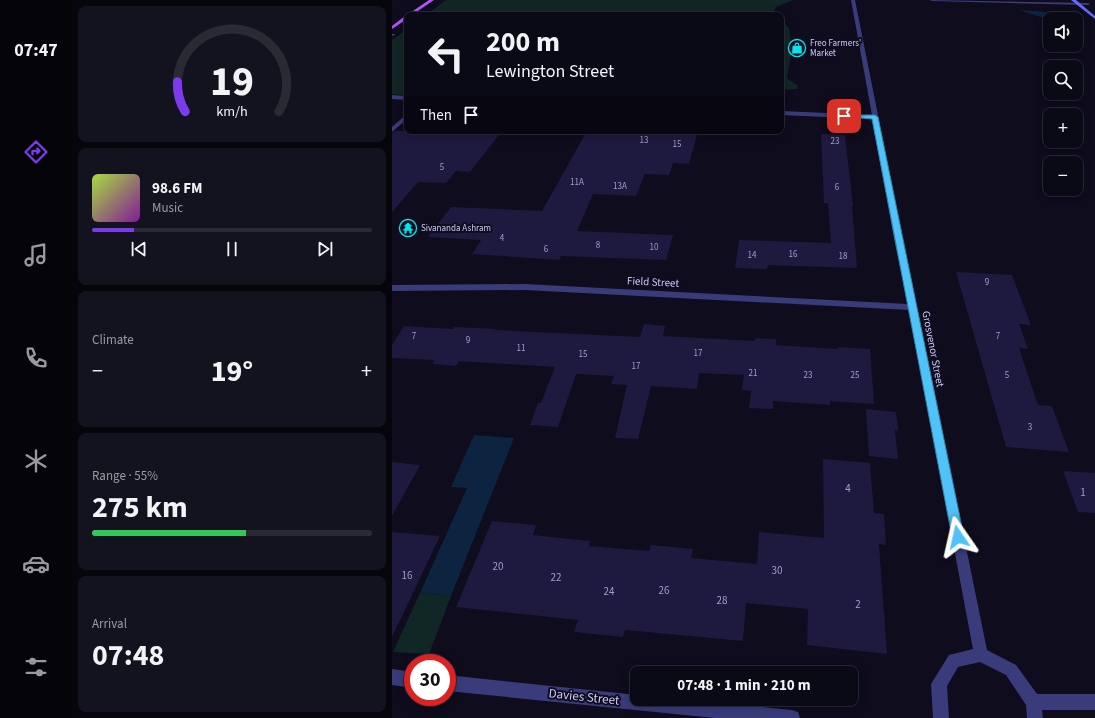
<!DOCTYPE html>
<meta charset="utf-8">
<style>
:root{--surface:#0a0916;--page:#13121f;--text:#f1f3f6;--muted:#999aa1;--line:#2a2a35;--accent:#7c3aed}
body{margin:0;font-family:"Source Sans 3",sans-serif;background:var(--page);color:var(--text);height:100vh;display:flex;flex-direction:column;font-size:15px;white-space:nowrap}
*{box-sizing:border-box;margin:0}
p{font-size:13px;color:var(--muted)}
.icon{flex:none;width:22px;height:22px;fill:none;stroke:currentColor;stroke-width:2;stroke-linecap:round;stroke-linejoin:round}
.map{position:relative;flex:1;overflow:hidden}
.side{display:flex;flex-direction:column;gap:6px;padding:6px;background:#06050c;width:320px}
.side>*{flex:none}
.banner{position:absolute;left:12px;top:12px;width:380px;height:122px;border-radius:8px;box-shadow:0 2px 10px #0003,0 0 0 1px var(--line);background:#0a0916;color:var(--text);overflow:hidden}
.tools{position:absolute;left:651px;top:12px;display:grid;gap:8px}
.tools a{display:grid;place-items:center;width:40px;height:40px;border-radius:8px;background:var(--surface);box-shadow:0 2px 10px #0003,0 0 0 1px var(--line);font-size:20px}
.speed{position:absolute;left:12px;top:654px;display:flex;gap:8px;font-size:20px;font-weight:700;text-align:center}
.speed>*{display:grid;place-content:center;width:52px;height:52px;border-radius:50%;background:var(--surface);box-shadow:0 2px 10px #0003,0 0 0 1px var(--line);line-height:1}
.speed .limit{border:6px solid #d22;background:#fff;color:#111}
.pin{position:absolute;display:grid;place-items:center;width:34px;height:34px;color:#fff;margin:-17px;border-radius:8px;box-shadow:0 2px 6px #0006}
.me{position:absolute;width:44px;margin:-22px;rotate:349deg;stroke-linejoin:round;filter:drop-shadow(0 0 3px #0008)}
.turn{display:flex;align-items:center;gap:14px;height:84px;padding:0 16px;font-size:18px}
.turn .icon{width:52px;height:52px;stroke-width:2.5}
.turn b{display:block;font-size:28px;line-height:34px}
.then{display:flex;align-items:center;height:38px;padding:0 16px;background:#0003;gap:8px;font-size:15px}
.big{font-size:30px;font-weight:700;line-height:1.1}
.side .tile{flex:1;display:flex;flex-direction:column;justify-content:center;gap:6px;min-width:0;padding:0 14px;border-radius:8px;background:var(--page)}
.side .dial{align-items:center;gap:0}
.dial svg{height:104px;overflow:visible;fill:none;stroke:var(--line);stroke-width:7;stroke-linecap:round;text-anchor:middle}
.dial text{fill:var(--text);stroke:none}
.song{display:flex;align-items:center;gap:12px}
.cover{width:48px;height:48px;border-radius:6px;background:linear-gradient(135deg,hsl(80 70% 55%),hsl(290 70% 35%))}
.played{height:4px;border-radius:2px;background:linear-gradient(90deg,var(--accent) 15%,var(--line) 15%)}
.keys{display:flex;justify-content:space-around;direction:ltr}
.heat{display:flex;justify-content:space-between;align-items:center;font-size:22px;direction:ltr}
.charge{height:6px;border-radius:3px;background:linear-gradient(90deg,#34c759 55%,var(--line) 0)}
.trip{position:absolute;left:238px;top:666px;width:228px;height:40px;border-radius:8px;background:var(--surface);box-shadow:0 2px 10px #0003,0 0 0 1px var(--line);font-weight:700;line-height:40px;text-align:center}
main{display:flex;flex:1;min-height:0}
.tabs{display:flex;flex-direction:column;width:72px;justify-content:space-around;align-items:center;background:#040409;color:var(--muted)}
.tabs .icon{width:28px;height:28px}
.tabs .active{color:var(--accent)}
.tabs b{font-size:18px;color:var(--text)}
.map>svg:first-child{display:block}
.green{fill:#102725}
.water{fill:#0d2441}
.building{fill:#1e193e}
.lines{fill:none;stroke-linecap:round;stroke-linejoin:round}
.street{fill:#393b7b;fill-rule:evenodd}
.secondary{fill:#646bfa;fill-rule:evenodd}
.primary{fill:#b155fa;fill-rule:evenodd}
.route{fill:#4fc3f7;stroke:#337fa1}
.labels{text-anchor:middle;dominant-baseline:central;stroke-width:4;stroke-linejoin:round;paint-order:stroke}
.far-poi-label{font-size:9px;fill:#cccafd;stroke:#0e0c1d;text-anchor:start}
.number-label{font-size:9px;fill:#a09ecd}
.street-label{font-size:11px;fill:#cccafd;stroke:#0e0c1d}
.near-number-label{font-size:11px;fill:#a09ecd}
.near-street-label{font-size:13px;fill:#cccafd;stroke:#0e0c1d}
</style>
<main>
<nav class="tabs">
<b>07:47</b>
<svg class="icon active" aria-label="directions" viewBox="0 0 24 24"><path d="M12 3l9 9-9 9-9-9zM9 14v-3h6M13 9l2 2-2 2"/></svg>
<svg class="icon" aria-label="music" viewBox="0 0 24 24"><path d="M9 18V5l10-2v13"/><circle cx="6" cy="18" r="3"/><circle cx="16" cy="16" r="3"/></svg>
<svg class="icon" aria-label="phone" viewBox="0 0 24 24"><path d="M5 4h4l2 5-3 2q2 4 5 5l2-3 5 2v4C11 20 4 13 5 4z"/></svg>
<svg class="icon" aria-label="climate" viewBox="0 0 24 24"><path d="M12 3v18M4 7l16 10M4 17L20 7"/></svg>
<svg class="icon" aria-label="car" viewBox="0 0 24 24"><path d="M5 17H2v-5l4-1 3-4h7l3 4 3 1v5h-3M9 17h6M6 11h13"/><circle cx="7" cy="17" r="2"/><circle cx="17" cy="17" r="2"/></svg>
<svg class="icon" aria-label="filters" viewBox="0 0 24 24"><path d="M4 7h16M4 17h16"/><circle cx="9" cy="7" r="2"/><circle cx="15" cy="17" r="2"/></svg>
</nav>
<section class="side">
<div class="tile dial"><svg viewBox="0 0 100 80">
<path d="M14 69A42 42 0 1 1 86 69"/>
<path d="M14 69A42 42 0 0 1 8 46" stroke="#7c3aed"/>
<text x="50" y="56" font-size="32" font-weight="700">19</text>
<text x="50" y="72" font-size="11">km/h</text>
</svg></div>
<div class="tile">
<div class="song"><i class="cover"></i><div><b>98.6 FM</b><p>Music</p></div></div>
<div class="played"></div>
<div class="keys"><svg class="icon" aria-label="previous" viewBox="0 0 24 24"><path d="M18 5L8 12l10 7zM5 5v14"/></svg><svg class="icon" aria-label="pause" viewBox="0 0 24 24"><path d="M8 5v14M16 5v14"/></svg><svg class="icon" aria-label="next" viewBox="0 0 24 24"><path d="M6 5l10 7-10 7zM19 5v14"/></svg></div>
</div>
<div class="tile"><p>Climate</p>
<div class="heat"><a>−</a><b class="big">19°</b><a>+</a></div>
</div>
<div class="tile"><p>Range · 55%</p><b class="big">275 km</b><div class="charge"></div></div>
<div class="tile"><p>Arrival</p><b class="big">07:48</b></div>
</section>
<div class="map">
<svg width="703" height="718" viewBox="0 0 703 718">
<rect width="100%" height="100%" fill="#0e0c1d"/>
<g class="green">
<path d="M54 0H401L384 7 382 11 386 15H34Z"/>
<path d="M389 19 397 28 400 49 395 78 406 86 405 89 389 90Z"/>
<path d="M15 29V95L0 94V40Z"/>
<path d="M28 593 59 596 37 654 1 652Z"/>
</g>
<g class="water">
<path d="M627 10 682 14 690 26 684 25V19L658 20Z"/>
<path d="M82 435 122 438 59 596 28 593 75 488 59 487Z"/>
</g>
<g class="building">
<path d="M3 131H110L78 172 64 171 54 183 26 182 0 212V133Z"/>
<path d="M195 131H306L297 164 281 163 277 175 253 174 244 196 201 194 185 231 281 235 274 260 169 256 167 260 80 254 89 240 36 237 59 207 150 211Z"/>
<path d="M429 134 453 135 461 206H460L465 268 376 265 375 269 343 268 347 240 439 243 436 203H432Z"/>
<path d="M564 272 620 275 639 325 627 324 636 349 627 348 646 405 660 406 677 452 614 447Z"/>
<path d="M252 324 273 326 271 336 363 341V338L384 339V345L446 349V347L478 349 482 404 438 401V405L381 401V409L357 408 359 391 350 390 352 375 307 373 305 389 259 386 246 439 223 438 235 385 219 384 222 376 184 374 166 427 138 425 146 403H149L163 367 67 361 64 366 40 364 43 360 0 358V345L12 326 61 329 62 327 104 329 103 330 248 337Z"/>
<path d="M474 409 504 412 506 431 503 430 506 459 477 456Z"/>
<path d="M431 459 478 463 482 513 492 514 494 545 487 544 495 654 415 645 416 609 354 603 351 641 233 630 231 637 182 632 186 620 64 607 100 521 144 525 141 535 198 541 197 546 257 551 259 545 301 549 299 558 365 564 367 532 432 538Z"/>
<path d="M0 462 28 465 0 516Z"/>
<path d="M671 471 703 473V513L686 512Z"/>
<path d="M0 532 48 536 0 637Z"/>
</g>
<g class="lines">
<g class="street">
<path d="M459 0H463C506 217 551 434 595 650L624 665 645 694H703V710H650L651 718H635L634 705 614 675 588 662 566 667 555 686 557 718H541L539 684 557 655 581 649 517 310 133 290 0 291V285L133 284 516 304 504 249 480 119 389 115V111L480 115Z"/>
<path d="M538 0 696 3 698 4 696 5 540 1Z"/>
<path d="M0 34H3V35L0 36Z"/>
<path d="M0 95 15 96V100L0 99Z"/>
<path d="M15 114V119L0 132V127Z"/>
<path d="M0 669 21 672V688L0 685Z"/>
<path d="M55 675 245 695V699H289L400 710 406 712 408 718H323L55 691Z"/>
</g>
<path class="secondary" d="M679 0H684L703 16V19Z"/>
<g class="primary">
<path d="M37 0H42L20 15H15Z"/>
<path d="M13 16H15V19L0 29V26Z"/>
</g>
</g>
<path class="route" d="M450 115H483L486 117 572 537 570 541 566 543 562 541 560 537 480 119 452 117H450Z"/>
<defs>
<g id="shop-ring" transform="scale(0.9)"><circle r="9.5" fill="#0e0c1d" stroke="#07e5ec" stroke-width="1.5"/><path d="M-5-2.5h2.3a2.7 3.5 0 0 1 5.4 0H5L5.5 6h-11ZM-1.5-2.5h3a1.5 2.3 0 0 0-3 0Z" fill="#07e5ec"/></g>
<g id="temple-ring" transform="scale(0.9)"><circle r="9.5" fill="#0e0c1d" stroke="#07e5ec" stroke-width="1.5"/><path d="M0-6L5-2H3V0L6.5 2.5H4V6H1.5V3h-3V6H-4V2.5H-6.5L-3 0V-2H-5Z" fill="#07e5ec"/></g>
</defs>
<g fill-rule="evenodd">
<use href="#shop-ring" x="405" y="48"/>
<use href="#temple-ring" x="16" y="228"/>
</g>
<g class="labels">
<g class="far-poi-label">
<text x="418" y="43">Freo Farmers'<tspan x="418" dy="10">Market</tspan></text>
<text x="29" y="228">Sivananda Ashram</text>
</g>
<g class="number-label">
<text x="252" y="140">13</text>
<text x="443" y="141">23</text>
<text x="285" y="144">15</text>
<text x="50" y="167">5</text>
<text x="185" y="182">11A</text>
<text x="228" y="186">13A</text>
<text x="445" y="187">6</text>
<text x="110" y="238">4</text>
<text x="206" y="245">8</text>
<text x="262" y="247">10</text>
<text x="154" y="249">6</text>
<text x="401" y="254">16</text>
<text x="360" y="255">14</text>
<text x="451" y="256">18</text>
<text x="595" y="282">9</text>
<text x="22" y="336">7</text>
<text x="606" y="336">7</text>
<text x="76" y="340">9</text>
<text x="129" y="348">11</text>
<text x="306" y="353">17</text>
<text x="191" y="354">15</text>
<text x="244" y="366">17</text>
<text x="361" y="373">21</text>
<text x="416" y="375">23</text>
<text x="463" y="375">25</text>
<text x="615" y="375">5</text>
<text x="638" y="427">3</text>
</g>
<g class="street-label">
<text transform="translate(261 282) rotate(3)">Field Street</text>
<text transform="translate(541 349) rotate(79)">Grosvenor Street</text>
</g>
<g class="near-number-label">
<text x="456" y="488">4</text>
<text x="691" y="492">1</text>
<text x="106" y="566">20</text>
<text x="385" y="570">30</text>
<text x="15" y="575">16</text>
<text x="164" y="577">22</text>
<text x="272" y="590">26</text>
<text x="217" y="591">24</text>
<text x="330" y="600">28</text>
<text x="466" y="604">2</text>
</g>
<g class="near-street-label">
<text transform="translate(192 697) rotate(6)">Davies Street</text>
</g>
</g>
</svg>
<div class="tools">
<a><svg class="icon" aria-label="sound" viewBox="0 0 24 24"><path d="M4 9h4l5-4v14l-5-4H4zM17 9q2 3 0 6"/></svg></a>
<a><svg class="icon" aria-label="search" viewBox="0 0 24 24"><circle cx="10" cy="10" r="6"/><path d="M15 15l6 6"/></svg></a>
<a>+</a>
<a>−</a>
</div>
<div class="speed"><div class="limit">30</div></div>
<div class="pin" style="left:452px;top:116px;background:#d93025"><svg class="icon" aria-label="arrive" viewBox="0 0 24 24"><path d="M6 21V4h12l-3 4 3 4H6"/></svg></div>
<svg class="me" style="left:566px;top:537px" viewBox="-20 -20 40 40"><path d="M0-17L14 15 0 8-14 15z" fill="#4fc3f7" stroke="#fff" stroke-width="4"/></svg>
<div class="trip">07:48 · 1 min · 210 m</div>
<div class="banner">
<div class="turn"><svg class="icon" aria-label="left" viewBox="0 0 24 24"><path d="M17 20v-9H6M10 6l-5 5 5 5"/></svg><div><b>200 m</b>Lewington Street</div></div>
<div class="then">Then<svg class="icon" aria-label="arrive" viewBox="0 0 24 24"><path d="M6 21V4h12l-3 4 3 4H6"/></svg></div>
</div>
</div>
</main>
